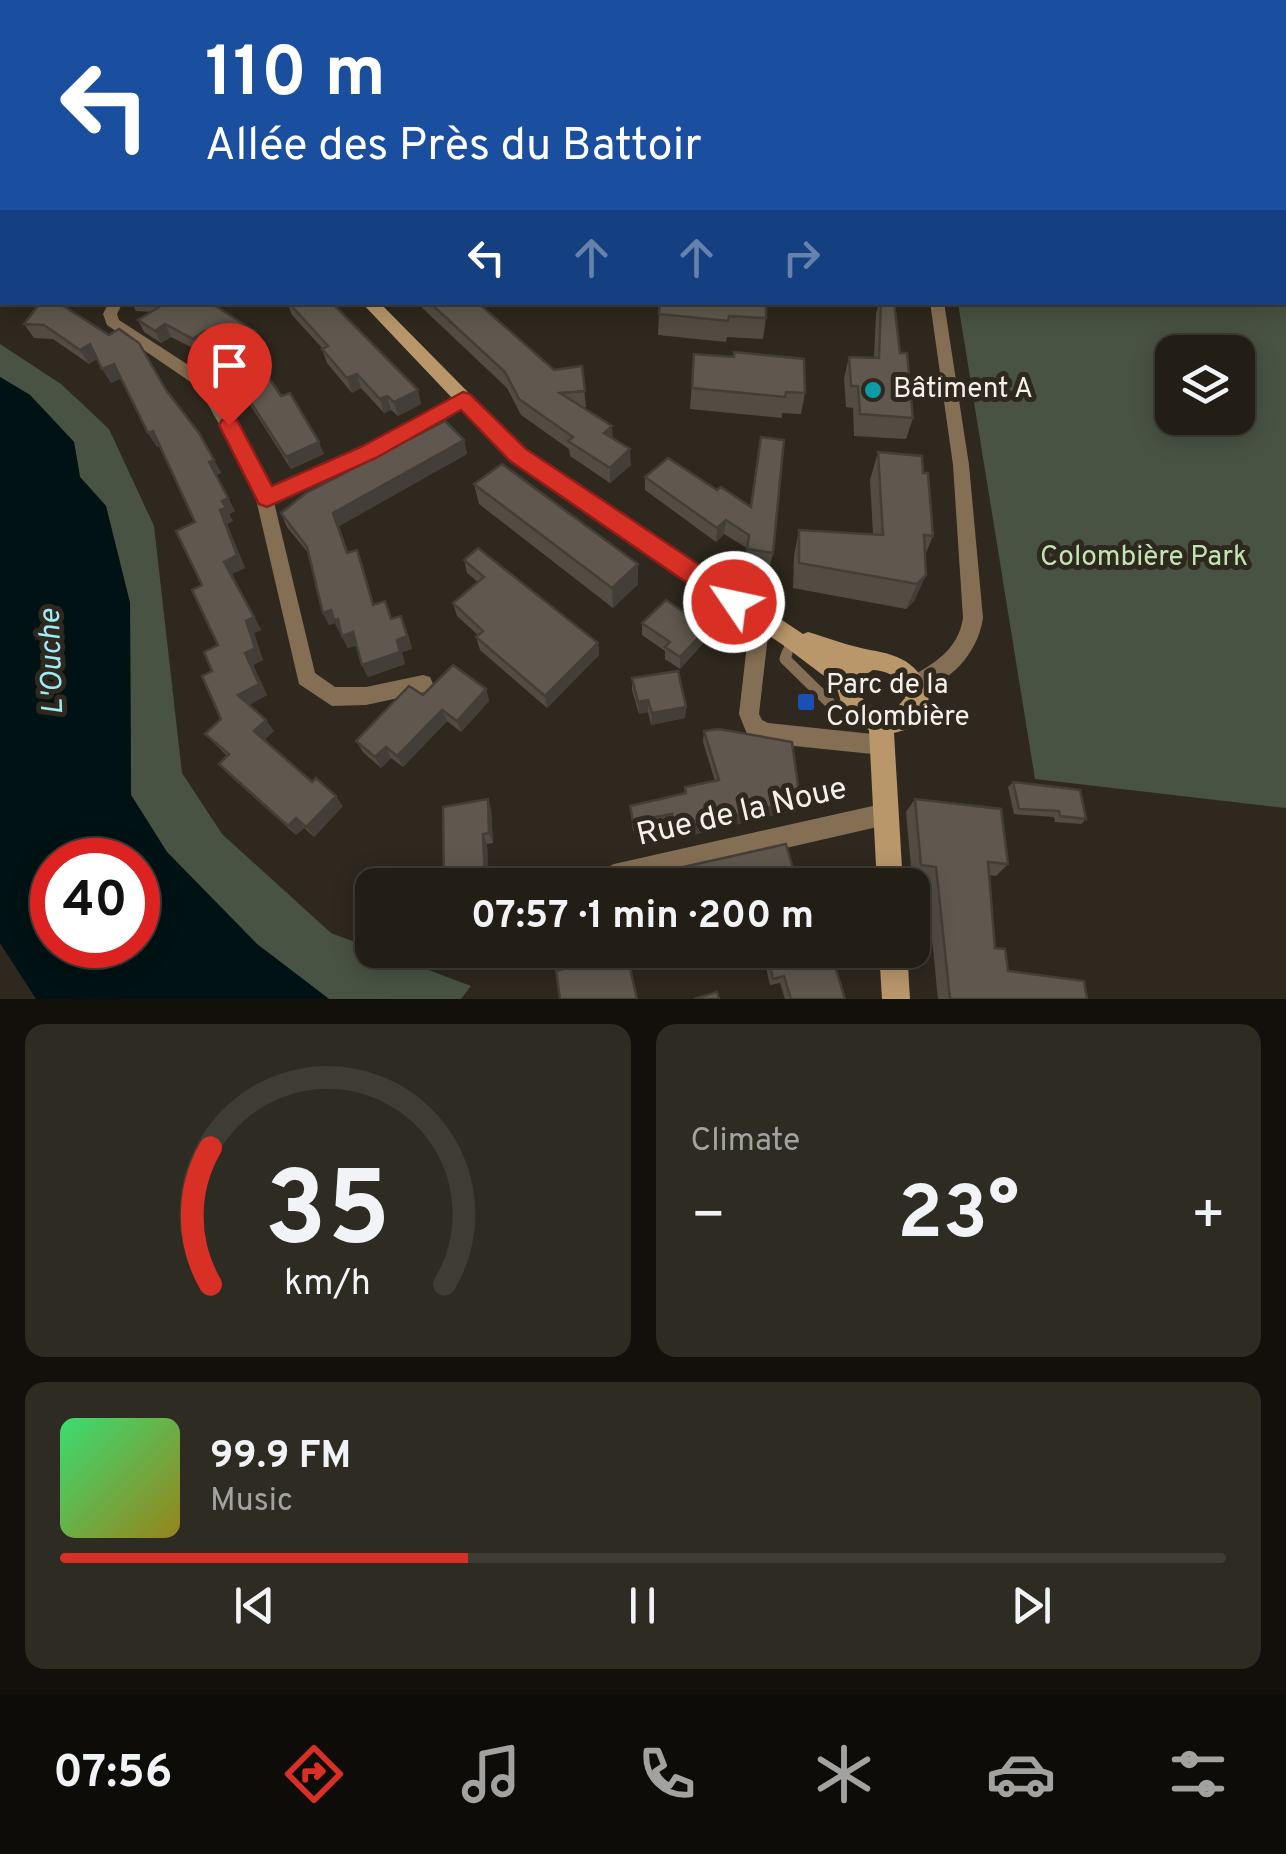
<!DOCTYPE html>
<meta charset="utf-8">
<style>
:root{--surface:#221e16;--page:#2e2b23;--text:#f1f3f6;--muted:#a2a2a1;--line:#3f3c35;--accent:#d93025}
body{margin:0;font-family:Overpass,sans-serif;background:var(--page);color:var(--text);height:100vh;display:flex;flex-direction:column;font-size:38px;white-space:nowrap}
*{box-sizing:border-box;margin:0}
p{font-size:32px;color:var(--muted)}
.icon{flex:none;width:55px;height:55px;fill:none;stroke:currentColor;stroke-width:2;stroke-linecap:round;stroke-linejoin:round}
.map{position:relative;height:999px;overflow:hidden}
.side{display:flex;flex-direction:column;gap:25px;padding:25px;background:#13100c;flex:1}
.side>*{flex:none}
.banner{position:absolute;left:0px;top:0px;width:1288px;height:305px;box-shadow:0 5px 25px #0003,0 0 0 2px var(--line);background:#1a4fa0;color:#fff;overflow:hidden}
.controls{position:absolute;left:1155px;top:335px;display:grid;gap:20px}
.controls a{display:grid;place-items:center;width:100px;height:100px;border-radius:20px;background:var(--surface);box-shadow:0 5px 25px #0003,0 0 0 2px var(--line);font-size:50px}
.speed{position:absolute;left:30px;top:838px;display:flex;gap:20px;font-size:50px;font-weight:700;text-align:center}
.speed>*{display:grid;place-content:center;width:130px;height:130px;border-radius:50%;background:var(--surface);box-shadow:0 5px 25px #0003,0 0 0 2px var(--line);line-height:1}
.speed .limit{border:15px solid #d22;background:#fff;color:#111}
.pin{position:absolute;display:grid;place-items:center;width:85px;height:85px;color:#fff;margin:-102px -42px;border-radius:50% 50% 50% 0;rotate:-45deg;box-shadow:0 0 10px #0007}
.pin .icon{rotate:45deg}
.me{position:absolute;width:110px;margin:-55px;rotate:304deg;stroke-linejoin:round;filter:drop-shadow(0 0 8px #0008)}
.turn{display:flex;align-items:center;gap:35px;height:210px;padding:0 40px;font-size:45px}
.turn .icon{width:130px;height:130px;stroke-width:2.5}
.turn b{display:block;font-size:70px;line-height:85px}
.lanes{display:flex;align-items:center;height:95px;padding:0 40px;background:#0003;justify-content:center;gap:50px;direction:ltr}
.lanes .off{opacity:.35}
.big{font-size:75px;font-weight:700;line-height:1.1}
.side .tile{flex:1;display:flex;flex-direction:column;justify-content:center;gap:15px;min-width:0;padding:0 35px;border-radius:20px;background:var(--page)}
.side .dial{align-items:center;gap:0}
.dial svg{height:260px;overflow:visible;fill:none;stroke:var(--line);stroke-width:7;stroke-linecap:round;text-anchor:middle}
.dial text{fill:var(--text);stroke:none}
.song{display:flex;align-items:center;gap:30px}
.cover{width:120px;height:120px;border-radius:15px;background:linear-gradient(135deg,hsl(140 70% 55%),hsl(50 70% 35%))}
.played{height:10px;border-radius:5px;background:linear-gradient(90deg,var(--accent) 35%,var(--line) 35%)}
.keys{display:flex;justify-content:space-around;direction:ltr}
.heat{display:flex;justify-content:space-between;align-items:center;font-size:55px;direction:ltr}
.side .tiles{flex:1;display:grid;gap:25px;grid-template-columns:1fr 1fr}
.tile:last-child{grid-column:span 2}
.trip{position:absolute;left:355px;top:868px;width:575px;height:100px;border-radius:20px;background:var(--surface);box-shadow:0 5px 25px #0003,0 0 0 2px var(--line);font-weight:700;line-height:100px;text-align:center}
.dock{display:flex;height:160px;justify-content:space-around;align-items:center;background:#0e0c09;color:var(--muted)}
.dock .icon{width:70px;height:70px}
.dock .current{color:var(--accent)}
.dock b{font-size:45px;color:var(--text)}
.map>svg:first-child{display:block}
.green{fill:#485343;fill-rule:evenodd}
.water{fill:#001214;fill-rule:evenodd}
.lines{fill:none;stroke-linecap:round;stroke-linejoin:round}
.lane-far1{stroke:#856f54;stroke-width:9}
.lane{stroke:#856f54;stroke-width:11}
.street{fill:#856f54;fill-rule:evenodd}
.secondary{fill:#b9976b;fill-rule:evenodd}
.wall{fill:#534c43}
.shaded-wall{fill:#433e37}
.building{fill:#60584e;stroke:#433e37;stroke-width:2.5}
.route{fill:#d93025;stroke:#8d1f18;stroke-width:2.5}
.culture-dot{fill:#0f9aa8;stroke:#2e281e;stroke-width:4}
.transit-dot{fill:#1a4fb4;stroke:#2e281e;stroke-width:4}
.labels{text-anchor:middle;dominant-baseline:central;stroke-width:10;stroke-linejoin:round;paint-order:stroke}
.poi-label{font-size:28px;fill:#f5f1ea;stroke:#2e281e;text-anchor:start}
.park-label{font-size:28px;fill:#c2e4b2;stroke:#2e281e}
.water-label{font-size:30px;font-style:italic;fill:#9febf5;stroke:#2e281e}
.near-street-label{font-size:32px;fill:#f5f1ea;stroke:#2e281e}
</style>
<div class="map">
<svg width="1286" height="999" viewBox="0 0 1286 999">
<rect width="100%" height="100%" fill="#2e281e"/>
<g class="green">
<path d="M908 0H1286V808L1035 779 958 303 1285 302V2ZM1238 352V418H1172V352Z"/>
<path d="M0 344 61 384 109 429 154 526 182 773 222 834 331 933 471 986 461 999H329L257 944 167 852 131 795 130 603 106 506 80 477 74 442 30 395 0 377Z"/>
</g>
<path class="water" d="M0 377 30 395 74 442 80 477 106 506 130 603 131 795 167 852 257 944 329 999H36L0 943ZM52 860H138V945H52Z"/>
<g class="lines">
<path class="lane-far1" d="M786 655 791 640"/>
<path class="lane" d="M787 653 785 659 833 706H851"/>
<g class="street">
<path d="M572 0H620L622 2H575Z"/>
<rect x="889" y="0" width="10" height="2"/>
<rect x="0" y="255" width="2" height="8"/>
<path d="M109 302H123L117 314 119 320 210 379 271 489 363 449 457 396H469L471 400 469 404 375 457 274 502 315 673 335 687H366L423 675 430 677 433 684 430 691 366 705 332 706 299 684 252 482 198 387 107 325 103 314Z"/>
<path d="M930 302H944L969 465 983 618C977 656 950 681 915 694L908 692 905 685 908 678C934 664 958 650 963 618L953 465Z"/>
<path d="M760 610 767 612 770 618 759 714 762 720 768 723 882 735 890 738 893 745 890 752 882 755 765 743 747 734 739 714 750 618 753 612Z"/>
<path d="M886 803 894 806 897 814 894 822 886 825 626 885H608L602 876 606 868 614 864Z"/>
</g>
<g class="secondary">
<path d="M361 302H379L525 450 803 634 808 632C828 638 849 646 870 650 902 655 925 666 929 702L908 729 894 733 903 885H877L869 730 850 720 844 712 836 685 783 645 511 460ZM873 670C891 671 903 680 905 698L894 711 875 710 861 697 860 678Z"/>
<path d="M879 950H907L910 999H882Z"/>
</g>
</g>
<g class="wall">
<path d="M0 0H52L51 2H2V28H0Z"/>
<rect x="257" y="0" width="337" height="2"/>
<path d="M41 302 166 390 199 433 221 473 216 475 235 511 229 514 233 521 227 524 245 568 232 574 261 630 254 633 263 660 253 665 267 695 249 705 274 731 264 740 312 782 343 806 314 837 304 828 296 835 228 774 219 764 227 756 205 734 221 719 212 671 218 645 202 585 195 522 159 446 157 447 148 433 121 378 111 383 97 359 89 364 53 339 34 338 24 324Z"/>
<path d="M131 302H209L255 331 260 343 250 349 281 396 324 454 291 469 211 343 199 351 171 337 161 343 144 332 138 320 152 312 136 311Z"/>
<path d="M211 302H280L279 306Z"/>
<path d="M287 302 421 404 398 416 391 410 384 413 361 388 352 393 327 363 322 349H323L292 315Z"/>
<path d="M416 302H477L554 370 582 366 586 407 583 408 613 438 631 465 610 483 570 456 569 449 521 415 507 388Z"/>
<path d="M879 302H894L900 353 913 418 906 439 854 436 853 408 846 407 844 378 849 357 874 358 876 314Z"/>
<path d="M659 314 766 318 763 339 727 337 726 342 658 335Z"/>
<path d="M694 354 805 393 801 414 782 413V418L690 409Z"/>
<path d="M464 440 467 454 339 526 348 552 362 563 374 605 406 628 412 649 402 652 405 664 368 677 362 665 357 645 348 648 335 623 329 625 323 613 309 554 287 527 281 513Z"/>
<path d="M878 452 923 473 933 536 925 555 915 600 906 609 793 588 794 556 799 530 873 534 870 480Z"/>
<path d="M668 458 773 553 770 566 745 562 747 548 724 534 716 542 645 490V477Z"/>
<path d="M474 484 638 564V584L613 608 479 504Z"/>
<path d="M464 560 598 643 599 655 547 708 480 650 476 637 478 635 457 616 453 603 478 582 467 573Z"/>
<path d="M642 623 705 641 680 669 665 659V651L642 635Z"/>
<path d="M632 678 686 707 685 718 651 725 648 712 639 714 632 690Z"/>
<path d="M486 689 489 701 461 732 447 721 403 767 391 758 381 768 363 752 356 741 423 695Z"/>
<path d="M704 731 797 810 675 839 671 824 633 831 630 806 684 794 685 787 715 781 703 742Z"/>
<path d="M1013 782 1086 819 1081 824 1055 822 1054 817 1014 814 1008 787Z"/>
<path d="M915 799 1008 864 996 876 989 875 995 948 1008 971 1087 999H938L926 879 912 877 906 812Z"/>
<path d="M491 809 493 843 487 844 489 885H444Z"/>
<path d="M789 950H841L831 953 845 999H785L780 983 770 985 766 968 769 961 791 956Z"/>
</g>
<g class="shaded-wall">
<path d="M24 0H52L51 2H22Z"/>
<path d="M186 0H202L201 2H185Z"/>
<path d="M165 324 171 337 161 343 155 331Z"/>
<path d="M205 331 211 343 199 351 193 339Z"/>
<path d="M255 331 260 343 249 351 243 339Z"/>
<path d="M90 344 99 358 89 364 80 350Z"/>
<path d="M114 364 122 378 111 383 102 369Z"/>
<path d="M357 374 361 388 352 393 347 378Z"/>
<path d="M418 390 421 404 398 416 394 402Z"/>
<path d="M387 396 391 410 384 413 380 399Z"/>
<path d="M612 426 613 442 604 433Z"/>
<path d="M153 431 161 445 157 447 148 433Z"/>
<path d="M464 440 467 454 339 526 353 566 333 513Z"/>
<path d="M319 442 324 454 291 469 286 457Z"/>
<path d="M630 449 631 465 610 483V468Z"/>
<path d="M214 460 221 473 216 475 235 511 229 514 233 521 227 524 245 568 232 574 261 630 254 633 263 660 253 665 267 695 246 707 238 695 245 653 224 562 220 510 222 501 209 462Z"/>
<path d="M726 520 724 534 716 542 717 528Z"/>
<path d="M357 550 362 563 378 618 373 605Z"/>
<path d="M638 564V584L613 608 612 588Z"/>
<path d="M926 575 915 600 906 609 917 584Z"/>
<path d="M331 610 338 619 344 631 340 633 335 623 329 625 323 613Z"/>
<path d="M401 616 412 649 402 652 405 664 368 677 362 665 397 640Z"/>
<path d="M707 628 705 641 680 669V657Z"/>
<path d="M353 632 359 645 348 648 342 636Z"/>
<path d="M598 643 599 655 547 708 545 696Z"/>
<path d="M486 689 489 701 461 732 457 721Z"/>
<path d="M648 700V712L639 714 638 702Z"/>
<path d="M686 707 685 718 651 725 652 713Z"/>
<path d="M442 710 447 721 403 767 397 756Z"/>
<path d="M266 720 274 731 262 742 254 731Z"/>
<path d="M386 747 391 758 381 768 375 757Z"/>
<path d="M336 796 343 806 314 837 306 827Z"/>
<path d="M488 799 491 809 493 843 489 833Z"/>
<path d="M800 800 797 810 675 839 676 829Z"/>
<path d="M296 818 304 828 296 835 288 826Z"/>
<path d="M483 834 487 844 489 885H487L485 881Z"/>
</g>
<g class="building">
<path d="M0 0H24L22 2H2L0 4Z"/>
<path d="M140 0H186L185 2H139Z"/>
<path d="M358 0H593L592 2H394Z"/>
<path d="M635 0H653L652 2H635Z"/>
<rect x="706" y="0" width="23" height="2"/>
<path d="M41 302H57L109 335 119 329 139 343 166 390 199 433 214 460 209 462 228 498 222 501 226 508 220 510 237 555 224 562 254 617 246 621 255 648 245 653 259 684 238 695 266 720 254 731 312 782 316 778 336 796 306 827 296 818 288 826 219 764 229 754 205 734 221 719 202 676 212 671 204 652 218 645 192 590 202 585 176 531 195 522 153 431 148 433 114 364 102 369 90 344 80 350 44 325 24 324Z"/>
<path d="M167 302H209L255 331 243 339 281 396 290 393 319 442 286 457 205 331 193 339 165 324 155 331 138 320Z"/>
<path d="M288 302H331L418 390 394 402 387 396 380 399 357 374 347 378 322 349 328 346Z"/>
<path d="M429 302H477L554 370 582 366 585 391 560 393 612 426 604 433 630 449 610 468 568 441 573 437 519 399 505 372Z"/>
<path d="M660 302H766V318L729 316 728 321 659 314Z"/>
<path d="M881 302H894L900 353H907L913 418 860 414 858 386H851L849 357 879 358Z"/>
<path d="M734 352 804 359 805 393 786 392 785 397 692 388 694 354 734 357Z"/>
<path d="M445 421 464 440 333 513 347 553 357 550 373 605 385 601 391 619 401 616 407 636 397 640 400 652 362 665 353 632 342 636 338 619 334 620 331 610 323 613 307 547 281 513 306 493Z"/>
<path d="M761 437 784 440 773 553 747 549 749 535 726 520 717 528 645 477 668 458 717 490 721 487 751 507Z"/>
<path d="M878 452 922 456 923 473H928L933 536 924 535 926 575 917 584 799 563V530L883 535Z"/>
<path d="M502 464 638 564 612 588 474 484Z"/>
<path d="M478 548 598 643 545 696 476 637 483 631 453 603 484 577 464 560Z"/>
<path d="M666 600 707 628 680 657 665 647 670 642 642 623Z"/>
<path d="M453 665 486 689 457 721 442 710 397 756 386 747 375 757 356 741 409 686 423 695Z"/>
<path d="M678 671 686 707 652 713 648 700 638 702 632 678Z"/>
<path d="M719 729 792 742 800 800 676 829 672 814 633 821 630 806 686 793 685 787 719 780 704 731Z"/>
<path d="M1013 782 1080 790 1086 819 1060 816 1059 811 1019 809Z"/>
<path d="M488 799 489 833 483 834 485 881 464 885H444L443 807Z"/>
<path d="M915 799 1001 809 1008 864 988 862 995 948 1005 949 1008 971 1084 981 1087 999H950L936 867 921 865Z"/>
<path d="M786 844 798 885H645L643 876Z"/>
<path d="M623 950H626L637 999H560L556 971 570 967 569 961Z"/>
<path d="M795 950H830L845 999H791L784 976 773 979 769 961 796 954Z"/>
<path d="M717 992 719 999H694Z"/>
</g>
<path class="route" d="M463 392 470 394 526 449 743 594 747 602 743 609 734 612 725 609 510 461 461 410 376 458 267 507 259 504 219 425 222 420H237L272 486 361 447Z"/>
<circle class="culture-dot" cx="873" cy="390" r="10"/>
<rect class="transit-dot" x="796" y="692" width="20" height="20" rx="5"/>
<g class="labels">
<g class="poi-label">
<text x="893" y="390">Bâtiment A</text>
<text x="826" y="686">Parc de la<tspan x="826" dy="32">Colombière</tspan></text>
</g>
<g class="park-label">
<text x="1144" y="558">Colombière Park</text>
</g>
<g class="water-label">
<text transform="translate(53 662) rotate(-92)">L'Ouche</text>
</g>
<g class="near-street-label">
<text transform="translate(742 813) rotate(-13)">Rue de la Noue</text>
</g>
</g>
</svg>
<div class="controls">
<a><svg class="icon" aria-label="layers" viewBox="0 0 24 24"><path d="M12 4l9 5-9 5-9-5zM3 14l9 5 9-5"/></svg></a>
</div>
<div class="speed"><div class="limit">40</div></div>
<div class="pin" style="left:229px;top:425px;background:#d93025"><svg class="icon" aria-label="arrive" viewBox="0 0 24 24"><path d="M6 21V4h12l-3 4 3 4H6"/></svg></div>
<svg class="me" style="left:734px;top:602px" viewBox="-20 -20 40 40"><circle r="17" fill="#d93025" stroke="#fff" stroke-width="3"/><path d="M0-11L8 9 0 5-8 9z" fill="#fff"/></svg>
<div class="trip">07:57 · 1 min · 200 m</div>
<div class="banner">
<div class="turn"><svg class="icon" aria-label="left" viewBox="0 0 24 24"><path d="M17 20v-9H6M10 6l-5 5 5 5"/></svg><div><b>110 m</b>Allée des Près du Battoir</div></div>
<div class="lanes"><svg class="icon" aria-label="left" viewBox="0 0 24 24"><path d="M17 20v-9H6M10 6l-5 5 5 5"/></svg><svg class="icon off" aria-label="ahead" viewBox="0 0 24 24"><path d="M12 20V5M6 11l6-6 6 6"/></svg><svg class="icon off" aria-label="ahead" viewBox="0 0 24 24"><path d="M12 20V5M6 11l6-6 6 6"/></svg><svg class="icon off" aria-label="right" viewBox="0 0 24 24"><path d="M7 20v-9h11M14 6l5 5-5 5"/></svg></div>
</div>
</div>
<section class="side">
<div class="tiles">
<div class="tile dial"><svg viewBox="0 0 100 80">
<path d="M14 69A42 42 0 1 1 86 69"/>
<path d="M14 69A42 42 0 0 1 14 27" stroke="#d93025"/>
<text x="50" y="56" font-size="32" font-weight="700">35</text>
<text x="50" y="72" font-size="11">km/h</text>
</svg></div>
<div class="tile"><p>Climate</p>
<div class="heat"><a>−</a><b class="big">23°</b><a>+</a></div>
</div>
<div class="tile">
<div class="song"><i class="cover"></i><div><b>99.9 FM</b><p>Music</p></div></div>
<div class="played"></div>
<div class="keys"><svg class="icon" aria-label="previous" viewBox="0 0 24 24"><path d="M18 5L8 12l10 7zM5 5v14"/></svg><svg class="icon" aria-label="pause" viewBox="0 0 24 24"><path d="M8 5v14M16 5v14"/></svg><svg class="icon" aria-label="next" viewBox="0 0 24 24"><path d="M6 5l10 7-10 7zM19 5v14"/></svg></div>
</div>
</div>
</section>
<nav class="dock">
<b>07:56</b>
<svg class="icon current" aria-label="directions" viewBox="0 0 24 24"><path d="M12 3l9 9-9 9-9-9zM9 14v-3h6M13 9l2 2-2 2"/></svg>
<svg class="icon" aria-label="music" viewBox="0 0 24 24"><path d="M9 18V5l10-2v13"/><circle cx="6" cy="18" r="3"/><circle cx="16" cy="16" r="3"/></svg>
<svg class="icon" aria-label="phone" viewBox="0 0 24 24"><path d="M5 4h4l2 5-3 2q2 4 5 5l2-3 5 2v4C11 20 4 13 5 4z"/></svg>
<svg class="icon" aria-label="climate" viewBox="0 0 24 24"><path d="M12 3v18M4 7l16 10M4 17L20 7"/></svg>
<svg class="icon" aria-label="car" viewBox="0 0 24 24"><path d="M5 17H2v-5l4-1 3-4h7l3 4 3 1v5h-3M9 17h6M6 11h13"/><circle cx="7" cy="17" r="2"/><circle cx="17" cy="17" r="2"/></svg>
<svg class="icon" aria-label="filters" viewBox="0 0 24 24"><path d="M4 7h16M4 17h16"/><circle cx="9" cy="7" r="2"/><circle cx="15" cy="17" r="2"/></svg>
</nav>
